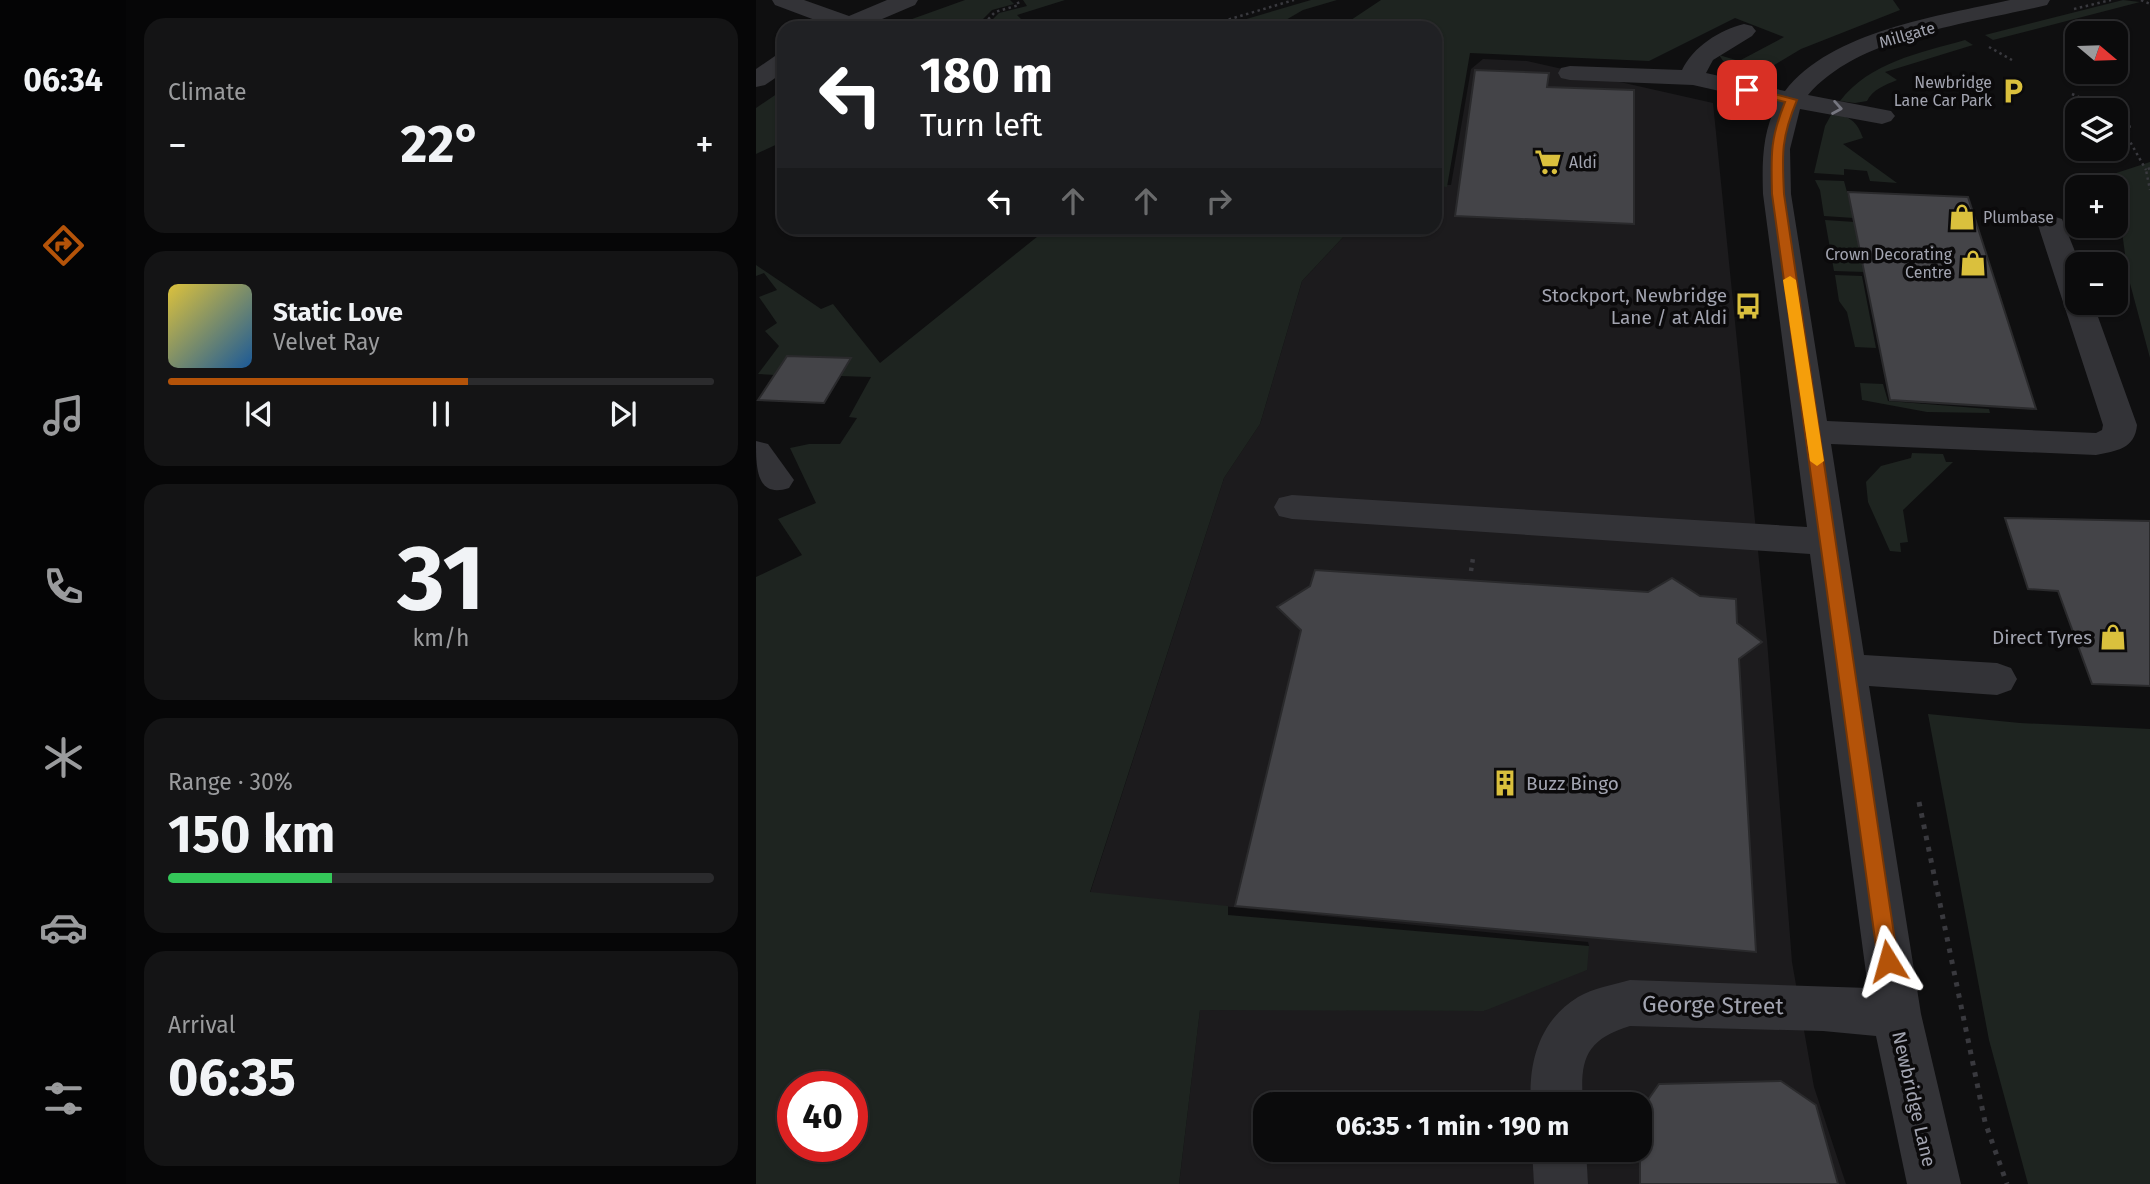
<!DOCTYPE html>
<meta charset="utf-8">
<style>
:root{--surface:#0b0b0c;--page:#141415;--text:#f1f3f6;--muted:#9a9b9d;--line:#2b2b2d;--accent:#b45309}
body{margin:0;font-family:"Fira Sans",sans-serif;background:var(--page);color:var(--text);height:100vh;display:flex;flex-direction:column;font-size:26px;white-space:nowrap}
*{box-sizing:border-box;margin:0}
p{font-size:23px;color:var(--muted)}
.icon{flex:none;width:38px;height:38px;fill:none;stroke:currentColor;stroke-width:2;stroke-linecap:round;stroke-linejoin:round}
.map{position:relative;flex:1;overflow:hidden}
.side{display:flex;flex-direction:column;gap:18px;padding:18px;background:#060607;width:630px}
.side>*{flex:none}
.guide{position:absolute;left:21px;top:21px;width:665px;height:214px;border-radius:21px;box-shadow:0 2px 5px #0004,0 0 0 2px var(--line);background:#202124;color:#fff;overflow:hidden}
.needle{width:46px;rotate:109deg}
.fabs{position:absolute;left:1309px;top:21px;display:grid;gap:14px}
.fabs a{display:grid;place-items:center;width:63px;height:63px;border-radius:14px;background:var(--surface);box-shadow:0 2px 5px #0004,0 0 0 2px var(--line);font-size:35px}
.speed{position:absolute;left:21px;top:1071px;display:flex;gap:14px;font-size:35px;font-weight:700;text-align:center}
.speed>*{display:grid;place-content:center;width:91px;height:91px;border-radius:50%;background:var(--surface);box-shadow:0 2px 5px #0004,0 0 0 2px var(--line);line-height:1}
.speed .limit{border:10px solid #d22;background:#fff;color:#111}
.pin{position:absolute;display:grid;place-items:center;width:60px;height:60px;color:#fff;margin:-30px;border-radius:14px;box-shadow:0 4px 10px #0006}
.me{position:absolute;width:77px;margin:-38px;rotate:352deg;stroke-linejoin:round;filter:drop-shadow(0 0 5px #0008)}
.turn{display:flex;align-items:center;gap:24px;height:147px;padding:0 28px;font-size:32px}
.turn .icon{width:91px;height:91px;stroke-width:2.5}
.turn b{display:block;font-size:49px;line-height:60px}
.lanes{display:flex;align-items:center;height:66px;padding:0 28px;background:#0003;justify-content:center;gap:35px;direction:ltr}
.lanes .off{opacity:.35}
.big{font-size:52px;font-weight:700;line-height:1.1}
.side .widget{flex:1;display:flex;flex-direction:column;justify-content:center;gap:10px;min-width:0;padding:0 24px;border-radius:21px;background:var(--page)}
.side .dial{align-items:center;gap:0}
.dial b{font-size:91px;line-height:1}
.song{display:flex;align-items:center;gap:21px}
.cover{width:84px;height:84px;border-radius:10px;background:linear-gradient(135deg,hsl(50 70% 55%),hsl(210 70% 35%))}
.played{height:7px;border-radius:4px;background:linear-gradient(90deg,var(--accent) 55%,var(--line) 55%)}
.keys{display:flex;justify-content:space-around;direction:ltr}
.heat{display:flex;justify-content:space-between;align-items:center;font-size:38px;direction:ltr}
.charge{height:10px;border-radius:5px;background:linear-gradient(90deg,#34c759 30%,var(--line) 0)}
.trip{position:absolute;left:497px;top:1092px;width:399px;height:70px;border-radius:21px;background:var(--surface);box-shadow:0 2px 5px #0004,0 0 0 2px var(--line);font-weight:700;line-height:70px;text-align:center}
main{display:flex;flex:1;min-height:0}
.dock{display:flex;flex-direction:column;width:126px;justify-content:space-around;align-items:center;background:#040405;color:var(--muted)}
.dock .icon{width:49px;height:49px}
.dock .current{color:var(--accent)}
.dock b{font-size:32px;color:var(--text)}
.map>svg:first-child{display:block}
.built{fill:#1c1b1d;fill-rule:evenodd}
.green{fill:#1e2420;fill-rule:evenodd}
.building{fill:#444448;stroke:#2a2a2c;stroke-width:2}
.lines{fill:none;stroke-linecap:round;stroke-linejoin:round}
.path-far2{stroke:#39393e;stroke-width:2.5;stroke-dasharray:2.5 3.5;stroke-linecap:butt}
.path-far1{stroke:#39393e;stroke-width:4.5;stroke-dasharray:3.5 5;stroke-linecap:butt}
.path{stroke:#39393e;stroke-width:5;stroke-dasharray:4.5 7;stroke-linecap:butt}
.minor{fill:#333337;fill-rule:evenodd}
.oneway{stroke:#767780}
.route{fill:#b45309;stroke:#753606;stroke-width:2}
.slow{fill:#f59e0b}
.labels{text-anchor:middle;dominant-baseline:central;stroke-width:7;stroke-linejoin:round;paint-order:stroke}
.far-street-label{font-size:16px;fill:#a2a4b0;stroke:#0b0a0b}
.far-poi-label{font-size:16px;fill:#a2a4b0;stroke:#0b0a0b;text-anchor:end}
.poi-label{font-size:19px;fill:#a2a4b0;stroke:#0b0a0b;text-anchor:end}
.street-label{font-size:19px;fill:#a2a4b0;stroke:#0b0a0b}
.near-street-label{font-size:23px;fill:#a2a4b0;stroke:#0b0a0b}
</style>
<main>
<nav class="dock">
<b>06:34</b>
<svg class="icon current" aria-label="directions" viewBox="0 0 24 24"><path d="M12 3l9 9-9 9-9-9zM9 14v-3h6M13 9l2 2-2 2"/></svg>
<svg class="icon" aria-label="music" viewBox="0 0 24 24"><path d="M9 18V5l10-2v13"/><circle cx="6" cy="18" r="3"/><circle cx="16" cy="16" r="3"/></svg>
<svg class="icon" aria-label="phone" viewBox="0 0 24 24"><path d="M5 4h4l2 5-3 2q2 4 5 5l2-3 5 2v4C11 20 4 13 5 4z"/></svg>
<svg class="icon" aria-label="climate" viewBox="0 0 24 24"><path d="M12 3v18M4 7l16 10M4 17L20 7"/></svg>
<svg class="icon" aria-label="car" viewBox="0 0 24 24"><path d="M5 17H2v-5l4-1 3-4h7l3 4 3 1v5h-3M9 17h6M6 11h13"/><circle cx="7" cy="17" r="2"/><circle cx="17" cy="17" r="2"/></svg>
<svg class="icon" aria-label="filters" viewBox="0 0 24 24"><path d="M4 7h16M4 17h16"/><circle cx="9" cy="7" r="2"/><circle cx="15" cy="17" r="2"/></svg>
</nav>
<section class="side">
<div class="widget"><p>Climate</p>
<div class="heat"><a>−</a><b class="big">22°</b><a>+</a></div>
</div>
<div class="widget">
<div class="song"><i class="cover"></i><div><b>Static Love</b><p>Velvet Ray</p></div></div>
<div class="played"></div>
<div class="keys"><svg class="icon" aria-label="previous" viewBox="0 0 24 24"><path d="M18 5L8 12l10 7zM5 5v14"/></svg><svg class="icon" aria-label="pause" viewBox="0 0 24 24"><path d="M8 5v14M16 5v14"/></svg><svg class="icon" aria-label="next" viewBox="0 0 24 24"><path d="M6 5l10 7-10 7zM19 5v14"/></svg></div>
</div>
<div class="widget dial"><b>31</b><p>km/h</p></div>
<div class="widget"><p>Range · 30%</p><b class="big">150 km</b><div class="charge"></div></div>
<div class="widget"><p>Arrival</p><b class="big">06:35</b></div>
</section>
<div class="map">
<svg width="1394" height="1184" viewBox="0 0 1394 1184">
<rect width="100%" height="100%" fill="#0f0f10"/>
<path class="built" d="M727 59 771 61 957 103 1011 640 1036 962 1058 1087 1090 1184H423L444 1009 728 1011 833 946 832 942 334 893 468 478 504 424 546 281 591 233 593 228H679V185H695L715 69ZM509 1104H884V1150H509Z"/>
<g class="green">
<path d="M209 0H254L258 4 236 10 218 28H131Z"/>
<path d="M267 0H309L261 15 266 20 228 28 243 13 271 6Z"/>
<path d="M555 0H581L547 10 528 21 526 28H460Z"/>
<path d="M625 0H1137L1144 10 1045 49 998 77 984 75 972 68 963 55 983 61 1028 37 979 18 893 61 714 53 691 187 679 186V28H583Z"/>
<path d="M1367 0 1384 2 1237 40 1229 35Z"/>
<path d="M1209 40 1217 45 1129 72 1141 80C1129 85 1116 90 1111 101L1099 103 1084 101C1114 62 1164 53 1209 40Z"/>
<path d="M28 89V141L0 154V108Z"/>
<path d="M1080 114C1096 118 1101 122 1107 138L1087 144 1141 183 1114 181 1111 171 1088 169V175L1058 173 1069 126 1075 115Z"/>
<path d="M1394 162V358L1372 276 1360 187H1352L1345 178Z"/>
<path d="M1059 180 1088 181 1098 218 1068 216 1064 190Z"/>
<path d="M1069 220 1099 222 1109 272 1078 271Z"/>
<path d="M292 228H593L591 233 546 281 504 424 468 478 334 892 472 906V915L833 946 831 970 728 1011 444 1010 423 1184H0V577L46 555 22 519 60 503 34 448 53 444H84L101 418 93 417 115 377 84 376 94 358 31 356 19 375 2 374 23 346 9 331 21 323 3 297 21 290 8 273 0 276V265L65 309 77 304 124 363ZM37 1087H96V1146H37Z"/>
<path d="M1079 275 1106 276 1120 348 1099 347 1091 312 1083 301Z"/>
<path d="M1104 383 1127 384 1132 401 1233 409 1234 413 1171 412 1106 400Z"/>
<path d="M1156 453 1187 454 1190 462H1197L1147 510 1152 542 1144 543 1145 552 1134 551 1112 502 1110 482 1125 466 1155 458Z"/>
<path d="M1172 714 1264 723 1394 729V1184H1272L1233 1040Z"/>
</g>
<g class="building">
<path d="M719 70 793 73 791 87 878 90V224L699 216Z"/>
<path d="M1092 192 1212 197 1280 409 1134 400Z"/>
<path d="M31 356 95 358 68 403 2 400Z"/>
<path d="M1249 518 1394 521V686L1336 684 1302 591 1272 589Z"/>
<path d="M559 570 892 592 916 578 944 596 980 599 981 623 1006 642 983 659 1000 952 479 906 545 630 521 607 554 586Z"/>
<path d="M1025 1081 1060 1105 1082 1184H884V1111L903 1084Z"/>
</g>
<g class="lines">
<g class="path-far2">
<path d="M1385 0 1394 4"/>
<path d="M1318 9 1355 0"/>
<path d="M224 28 239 12 263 5 261 0"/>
<path d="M444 28 538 0"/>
<path d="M1233 47 1256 60"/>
<path d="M1316 94 1352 110"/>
<path d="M1360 115 1374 124 1372 138 1390 170"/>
<path d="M1394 168 1390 170 1394 190"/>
</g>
<path class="path-far1" d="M715 571 717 558"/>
<path class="path" d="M1163 802 1229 1122 1251 1184"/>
<g class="minor">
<path d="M16 0H48L93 16 131 0H162L159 5 105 28H73L75 26 19 5Z"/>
<path d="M1254 0H1294L1291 5C1218 23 1103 35 1052 95L1135 111 1139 116 1135 121 1126 124 1044 109 1034 149 1035 194 1071 421 1340 433 1346 430 1347 425 1282 225 1286 219 1296 216 1306 219 1324 264H1321V303H1337L1381 425C1379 449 1360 451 1340 455L1075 444 1108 655 1241 663 1255 668 1261 679 1255 690 1241 695 1113 686 1165 1014 1205 1184H1151L1120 1036 1067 1031 874 1026C828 1040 824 1061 827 1104H775C772 1062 784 1020 822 997 837 988 857 985 874 980L1112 988 1054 554 536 519 523 516 518 507 523 498 536 495 1051 527 1007 194C1006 163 1006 133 1021 104L937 85 814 80 805 78 802 73 805 68 814 66 926 70C937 47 963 30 988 24L996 26 1000 31 996 36 957 60 950 73 1029 91C1075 31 1183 16 1254 0Z"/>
<path d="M28 54V72L9 85 0 87V69L19 56Z"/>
<path d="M0 441 12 444 38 480 33 488C0 499 0 467 0 441Z"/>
<path d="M776 1150H830L832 1184H778Z"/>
</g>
</g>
<defs><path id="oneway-chevron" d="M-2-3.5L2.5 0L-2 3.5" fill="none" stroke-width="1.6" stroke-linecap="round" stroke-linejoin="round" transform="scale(1.75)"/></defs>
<use class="oneway" href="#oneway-chevron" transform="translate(1081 108) rotate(10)"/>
<path class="route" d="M991 87 1041 100C1025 138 1026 154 1028 194L1142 961 1139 968 1132 970 1125 968 1122 961 1016 194C1015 155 1014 139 1029 102L988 92 986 90Z"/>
<path class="slow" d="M1034 276 1040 280 1068 461 1061 466 1054 461 1027 280Z"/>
<defs>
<g id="parking-bare" transform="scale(2.1)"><path d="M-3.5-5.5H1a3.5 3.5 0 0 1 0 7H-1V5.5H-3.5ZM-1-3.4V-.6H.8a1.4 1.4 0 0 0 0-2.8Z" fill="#dac03d" stroke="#0b0a0b" stroke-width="2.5" paint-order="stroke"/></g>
<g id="supermarket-bare" transform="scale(2.1)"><path d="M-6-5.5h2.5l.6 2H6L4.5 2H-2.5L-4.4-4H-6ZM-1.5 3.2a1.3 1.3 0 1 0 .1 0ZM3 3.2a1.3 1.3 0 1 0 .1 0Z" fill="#dac03d" stroke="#0b0a0b" stroke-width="2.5" paint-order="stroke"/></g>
<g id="shop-bare" transform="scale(2.1)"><path d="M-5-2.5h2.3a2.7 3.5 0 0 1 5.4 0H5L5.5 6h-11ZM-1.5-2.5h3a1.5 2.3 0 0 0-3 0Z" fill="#dac03d" stroke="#0b0a0b" stroke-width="2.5" paint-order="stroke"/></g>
<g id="bus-bare" transform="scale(2.1)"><path d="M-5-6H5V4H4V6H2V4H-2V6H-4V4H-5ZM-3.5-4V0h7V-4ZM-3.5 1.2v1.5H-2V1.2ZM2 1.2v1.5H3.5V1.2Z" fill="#dac03d" stroke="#0b0a0b" stroke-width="2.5" paint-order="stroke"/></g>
<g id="building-bare" transform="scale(2.1)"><path d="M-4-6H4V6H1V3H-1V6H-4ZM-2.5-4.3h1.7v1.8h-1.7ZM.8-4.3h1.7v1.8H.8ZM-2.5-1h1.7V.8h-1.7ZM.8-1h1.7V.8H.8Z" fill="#dac03d" stroke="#0b0a0b" stroke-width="2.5" paint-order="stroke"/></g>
</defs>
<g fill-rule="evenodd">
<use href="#parking-bare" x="1257" y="91"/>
<use href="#supermarket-bare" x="792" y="162"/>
<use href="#shop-bare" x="1206" y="217"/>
<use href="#shop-bare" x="1217" y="263"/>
<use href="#bus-bare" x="992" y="306"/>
<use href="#shop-bare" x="1357" y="637"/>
<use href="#building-bare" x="749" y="783"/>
</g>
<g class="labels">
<g class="far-street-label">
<text transform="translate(1151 35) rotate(-16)">Millgate</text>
</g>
<g class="far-poi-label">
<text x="1236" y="82">Newbridge<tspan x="1236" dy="18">Lane Car Park</tspan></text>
<text x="813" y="162" text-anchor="start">Aldi</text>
<text x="1227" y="217" text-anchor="start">Plumbase</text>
<text x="1196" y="254">Crown Decorating<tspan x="1196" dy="18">Centre</tspan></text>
</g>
<g class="poi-label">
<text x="971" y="295">Stockport, Newbridge<tspan x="971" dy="22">Lane / at Aldi</tspan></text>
<text x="1336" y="637">Direct Tyres</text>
<text x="770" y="783" text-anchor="start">Buzz Bingo</text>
</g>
<g class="street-label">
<text transform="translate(1158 1099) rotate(77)">Newbridge Lane</text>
</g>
<g class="near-street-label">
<text transform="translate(957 1005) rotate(1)">George Street</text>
</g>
</g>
</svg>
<div class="fabs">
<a><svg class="needle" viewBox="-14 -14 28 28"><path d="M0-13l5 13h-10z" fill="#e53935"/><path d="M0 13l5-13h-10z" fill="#9a9b9d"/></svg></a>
<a><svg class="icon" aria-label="layers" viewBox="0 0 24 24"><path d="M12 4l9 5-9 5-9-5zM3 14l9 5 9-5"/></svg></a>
<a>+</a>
<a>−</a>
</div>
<div class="speed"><div class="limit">40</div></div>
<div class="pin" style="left:991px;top:90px;background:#d93025"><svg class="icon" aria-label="arrive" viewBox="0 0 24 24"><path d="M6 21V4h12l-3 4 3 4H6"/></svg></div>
<svg class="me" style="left:1132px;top:961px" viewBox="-20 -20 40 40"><path d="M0-17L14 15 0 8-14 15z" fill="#b45309" stroke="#fff" stroke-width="4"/></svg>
<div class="trip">06:35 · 1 min · 190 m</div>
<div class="guide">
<div class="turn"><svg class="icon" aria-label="left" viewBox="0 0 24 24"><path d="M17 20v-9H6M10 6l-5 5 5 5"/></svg><div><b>180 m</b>Turn left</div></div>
<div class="lanes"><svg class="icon" aria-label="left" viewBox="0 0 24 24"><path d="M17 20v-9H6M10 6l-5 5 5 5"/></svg><svg class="icon off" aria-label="ahead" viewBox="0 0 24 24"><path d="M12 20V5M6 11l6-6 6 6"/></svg><svg class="icon off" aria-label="ahead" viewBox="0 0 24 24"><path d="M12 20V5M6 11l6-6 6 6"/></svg><svg class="icon off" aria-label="right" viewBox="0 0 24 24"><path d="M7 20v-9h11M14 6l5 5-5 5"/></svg></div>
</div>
</div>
</main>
